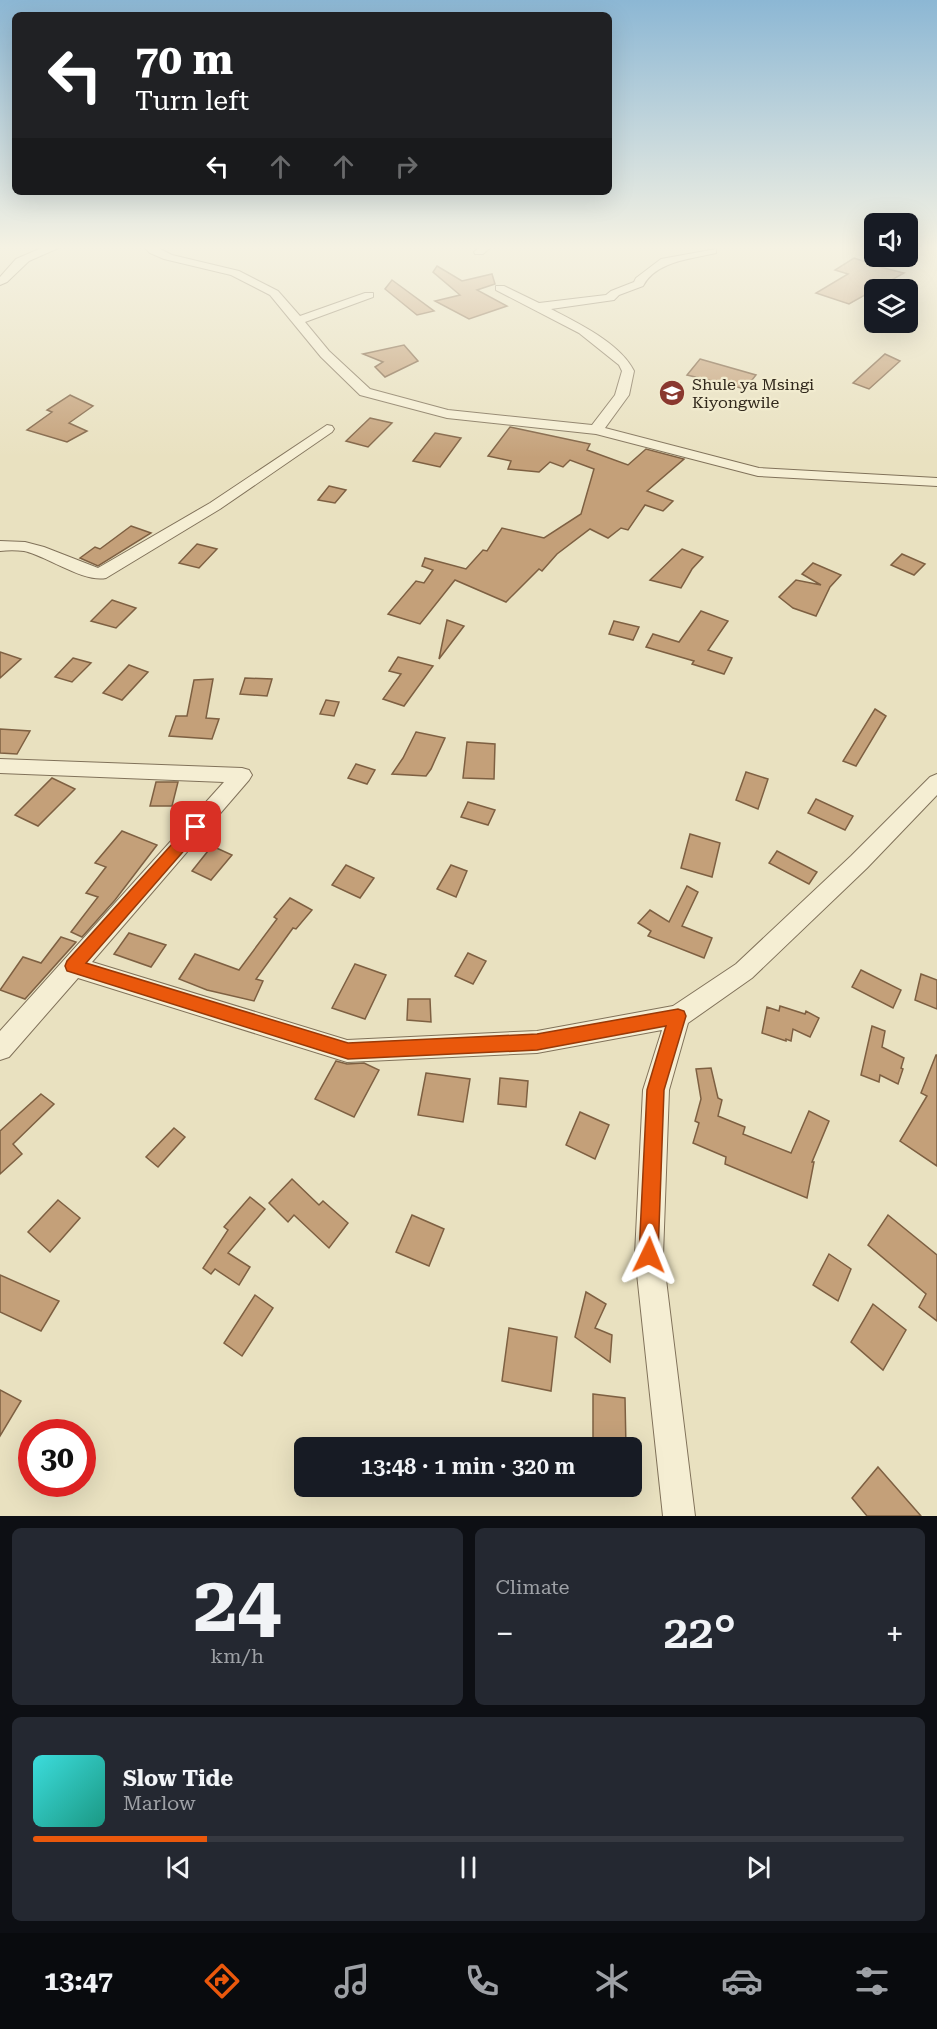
<!DOCTYPE html>
<meta charset="utf-8">
<style>
:root{--surface:#171b24;--page:#242831;--text:#f1f3f6;--muted:#9ea1a6;--line:#363941;--accent:#ea580c}
body{margin:0;font-family:"Roboto Serif",serif;background:var(--page);color:var(--text);height:100vh;display:flex;flex-direction:column;font-size:22px;white-space:nowrap}
*{box-sizing:border-box;margin:0}
p{font-size:20px;color:var(--muted)}
.icon{flex:none;width:33px;height:33px;fill:none;stroke:currentColor;stroke-width:2;stroke-linecap:round;stroke-linejoin:round}
.map{position:relative;height:1516px;overflow:hidden}
.side{display:flex;flex-direction:column;gap:12px;padding:12px;background:#0d0f14;flex:1}
.side>*{flex:none}
.guide{position:absolute;left:12px;top:12px;width:600px;height:183px;border-radius:9px;box-shadow:0 6px 24px #0002;background:#202124;color:#fff;overflow:hidden}
.tools{position:absolute;left:864px;top:213px;display:grid;gap:12px}
.tools a{display:grid;place-items:center;width:54px;height:54px;border-radius:9px;background:var(--surface);box-shadow:0 6px 24px #0002;font-size:30px}
.speed{position:absolute;left:18px;top:1419px;display:flex;gap:12px;font-size:30px;font-weight:700;text-align:center}
.speed>*{display:grid;place-content:center;width:78px;height:78px;border-radius:50%;background:var(--surface);box-shadow:0 6px 24px #0002;line-height:1}
.speed .limit{border:9px solid #d22;background:#fff;color:#111}
.pin{position:absolute;display:grid;place-items:center;width:51px;height:51px;color:#fff;margin:-26px;border-radius:12px;box-shadow:0 3px 9px #0006}
.me{position:absolute;width:66px;margin:-33px;rotate:2deg;stroke-linejoin:round;filter:drop-shadow(0 0 4px #0008)}
.turn{display:flex;align-items:center;gap:21px;height:126px;padding:0 24px;font-size:27px}
.turn .icon{width:78px;height:78px;stroke-width:2.5}
.turn b{display:block;font-size:42px;line-height:51px}
.lanes{display:flex;align-items:center;height:57px;padding:0 24px;background:#0003;justify-content:center;gap:30px;direction:ltr}
.lanes .off{opacity:.35}
.big{font-size:45px;font-weight:600;line-height:1.1}
.side .card{flex:1;display:flex;flex-direction:column;justify-content:center;gap:9px;min-width:0;padding:0 21px;border-radius:9px;background:var(--page)}
.side .dial{align-items:center;gap:0}
.dial b{font-size:78px;line-height:1}
.song{display:flex;align-items:center;gap:18px}
.cover{width:72px;height:72px;border-radius:9px;background:linear-gradient(135deg,hsl(180 70% 55%),hsl(170 70% 35%))}
.played{height:6px;border-radius:3px;background:linear-gradient(90deg,var(--accent) 20%,var(--line) 20%)}
.keys{display:flex;justify-content:space-around;direction:ltr}
.heat{display:flex;justify-content:space-between;align-items:center;font-size:33px;direction:ltr}
.side .tiles{flex:1;display:grid;gap:12px;grid-template-columns:1fr 1fr}
.card:last-child{grid-column:span 2}
.trip{position:absolute;left:294px;top:1437px;width:348px;height:60px;border-radius:9px;background:var(--surface);box-shadow:0 6px 24px #0002;font-weight:600;line-height:60px;text-align:center}
.dock{display:flex;height:96px;justify-content:space-around;align-items:center;background:#090b0e;color:var(--muted)}
.dock .icon{width:42px;height:42px}
.dock .current{color:var(--accent)}
.dock b{font-size:27px;color:var(--text)}
.map>svg:first-child{display:block}
.building{fill:#c4a079;stroke:#7e6042;stroke-width:1.5}
.lines{fill:none;stroke-linecap:round;stroke-linejoin:round}
.minor-casing{stroke:#81725a;stroke-width:2}
.minor{fill:#f5eed3;fill-rule:evenodd}
.route{fill:#ea580c;stroke:#983908;stroke-width:1.5}
.labels{text-anchor:middle;dominant-baseline:central;stroke-width:4.5;stroke-linejoin:round;paint-order:stroke}
.far-poi-label{font-size:16px;fill:#32291d;stroke:#f1ebcf;text-anchor:start}
</style>
<div class="map">
<svg width="937" height="1516" viewBox="0 0 937 1516">
<rect width="100%" height="100%" fill="#e9e1c0"/>
<g class="building">
<path d="M854 258 880 267 904 273 849 304 816 293 848 274 835 270Z"/>
<path d="M437 266 462 281 492 274 495 284 477 290 507 306 469 319 435 301 460 295 433 272Z"/>
<path d="M392 280 434 311 417 315 385 289Z"/>
<path d="M404 345 418 361 385 377 375 367 383 362 363 354Z"/>
<path d="M885 354 900 361 869 389 853 383Z"/>
<path d="M700 359 756 375 745 389 687 375Z"/>
<path d="M70 395 93 406 69 423 87 431 67 442 27 430 52 412 47 410Z"/>
<path d="M370 418 392 423 368 447 346 441Z"/>
<path d="M510 427 590 444 587 450 628 465 646 449 684 459 647 491 673 501 663 511 645 505 628 530 621 528 608 538 590 529 557 554 542 571 539 569 506 602 455 580 420 624 388 614 416 581 424 583 433 570 422 566 425 558 466 569 483 550 487 551 502 528 544 538 581 514 594 469 570 460 563 467 550 462 539 472 508 469 511 461 488 456Z"/>
<path d="M435 433 461 438 440 467 413 461Z"/>
<path d="M329 486 346 490 335 503 318 500Z"/>
<path d="M131 526 151 533 98 566 80 558 95 547 100 549Z"/>
<path d="M197 544 217 549 199 568 179 563Z"/>
<path d="M682 549 703 557 692 569 681 588 650 580Z"/>
<path d="M902 554 925 564 914 575 891 565Z"/>
<path d="M813 563 841 575 830 587 816 616 793 608 779 597 796 580 821 585 802 574Z"/>
<path d="M112 600 136 608 116 628 91 621Z"/>
<path d="M701 611 728 621 708 650 732 658 724 674 692 664 694 661 646 647 653 634 679 642Z"/>
<path d="M447 620 464 626 439 659Z"/>
<path d="M614 621 639 627 633 640 609 634Z"/>
<path d="M0 652 21 659 0 678Z"/>
<path d="M398 657 433 666 404 706 383 699 401 674 389 671Z"/>
<path d="M73 658 91 663 72 682 55 677Z"/>
<path d="M129 665 148 672 122 700 103 693Z"/>
<path d="M245 678 272 679 267 696 240 694Z"/>
<path d="M213 679 206 718 219 719 212 739 169 736 176 716H187L194 680Z"/>
<path d="M326 700 339 702 334 716 320 714Z"/>
<path d="M875 709 886 716 856 766 843 761Z"/>
<path d="M0 729 30 731 17 754 0 753Z"/>
<path d="M416 732 445 738 431 769 426 776 392 774 403 758Z"/>
<path d="M467 742 495 744 494 779 463 778Z"/>
<path d="M356 764 375 770 367 784 348 778Z"/>
<path d="M746 772 768 779 758 809 736 800Z"/>
<path d="M52 778 75 789 38 826 15 815Z"/>
<path d="M156 782H178L172 806H150Z"/>
<path d="M816 799 853 816 845 830 808 813Z"/>
<path d="M468 802 495 810 488 825 461 817Z"/>
<path d="M122 831 157 845 115 900 82 937 71 932 98 897 86 893 106 867 95 863Z"/>
<path d="M690 834 720 843 712 877 681 868Z"/>
<path d="M212 846 232 855 211 880 192 871Z"/>
<path d="M777 851 817 872 809 884 769 863Z"/>
<path d="M346 865 374 878 360 898 332 885Z"/>
<path d="M451 865 467 871 456 897 437 889Z"/>
<path d="M687 886 698 892 682 926 712 938 704 958 648 936 651 931 638 923 650 910 669 922Z"/>
<path d="M290 898 312 910 296 929 293 928 256 979 263 981 254 1001 207 990 179 979 195 954 239 970 277 919 274 917Z"/>
<path d="M129 933 166 945 151 967 114 954Z"/>
<path d="M61 937 76 942 25 999 0 990 23 957 41 963Z"/>
<path d="M468 953 486 961 473 984 455 976Z"/>
<path d="M355 964 386 975 365 1019 332 1008Z"/>
<path d="M861 970 901 990 893 1008 852 987Z"/>
<path d="M921 974 937 980V1009L915 1000Z"/>
<path d="M408 999H430L431 1022 407 1020Z"/>
<path d="M780 1006 805 1014 806 1011 819 1018 810 1037 793 1029 791 1041 786 1039V1041L762 1033 767 1007 779 1011Z"/>
<path d="M872 1026 885 1031 882 1047 904 1058 901 1068 903 1069 898 1084 880 1075 879 1082 861 1075Z"/>
<path d="M936 1055H937V1166L900 1141 927 1096 921 1093Z"/>
<path d="M336 1061 347 1064 364 1063 379 1070 354 1117 315 1099Z"/>
<path d="M711 1068 718 1098 722 1100 718 1116 745 1127 743 1134 791 1153 809 1111 829 1121 812 1162H814L807 1198 725 1164 726 1157 693 1143 699 1123 695 1121 701 1099 696 1069Z"/>
<path d="M426 1073 470 1079 463 1122 418 1115Z"/>
<path d="M500 1078 528 1081 526 1107 498 1104Z"/>
<path d="M41 1094 54 1104 13 1144 22 1154 0 1174V1131Z"/>
<path d="M580 1112 609 1125 595 1159 566 1145Z"/>
<path d="M174 1128 185 1137 158 1167 146 1157Z"/>
<path d="M292 1179 319 1205 323 1201 348 1223 329 1248 294 1215 288 1222 269 1203Z"/>
<path d="M250 1197 265 1209 228 1253 250 1267 239 1285 215 1269 211 1274 203 1268 228 1230 224 1227Z"/>
<path d="M58 1200 80 1218 50 1252 28 1232Z"/>
<path d="M412 1215 444 1229 429 1266 396 1252Z"/>
<path d="M888 1215 937 1255V1321L919 1307 926 1294 868 1245Z"/>
<path d="M829 1254 851 1269 838 1301 813 1285Z"/>
<path d="M0 1275 59 1301 41 1331 0 1312Z"/>
<path d="M586 1292 606 1304 595 1328 612 1335 610 1362 575 1337Z"/>
<path d="M255 1295 273 1308 242 1356 224 1343Z"/>
<path d="M873 1304 906 1330 883 1370 851 1342Z"/>
<path d="M509 1328 557 1337 551 1391 502 1381Z"/>
<path d="M0 1390 21 1401 0 1436Z"/>
<path d="M593 1394 625 1398 626 1448H593Z"/>
<path d="M878 1467 921 1516H867L852 1498Z"/>
</g>
<g class="lines">
<g class="minor-casing">
<g id="minor">
<path d="M46 246H63L29 261 7 282 0 285V277L16 259Z"/>
<path d="M143 246H154L172 255 239 271 278 291 300 316 365 293H373V297L305 322 329 351 370 389 448 410 592 425 615 395 622 371 619 365 579 333 496 290V286H504L539 303 606 295 611 291 634 282 636 278 661 259 716 249V253C691 259 656 261 643 286L619 295 614 300 551 309C578 323 620 343 634 371L629 395 605 428 759 468 937 478V486L758 476 596 434 447 418 360 395 321 357 270 295 231 275 164 259 150 253Z"/>
<path d="M481 246H492L483 254H475L474 252Z"/>
<path d="M327 425 332 426 334 429 332 432 220 509 106 578C84 583 47 556 24 551 16 550 8 550 0 551V541L25 542 44 547 98 568 210 503Z"/>
<path d="M0 759 242 768 249 770 252 775 249 780 92 962 347 1040 537 1031 673 1006 736 964 851 856 930 777 937 774V795L867 868 752 978 688 1023 669 1090 663 1255 695 1516H663L635 1255 643 1090 662 1030 537 1053 347 1062 78 978 9 1057 0 1060V1031L224 782 0 773Z"/>
</g>
</g>
<use href="#minor" class="minor"/>
</g>
<linearGradient id="sky" x2="0" y2="1"><stop stop-color="#8cb7d4"/><stop offset="0.54" stop-color="#f5f2e3"/><stop offset="1" stop-color="#f5f2e3" stop-opacity="0"/></linearGradient>
<rect width="937" height="458" fill="url(#sky)"/>
<path class="route" d="M196 822 201 823 203 827 201 831 86 963 348 1043 537 1034 678 1009 684 1011 686 1016 664 1090 658 1255 656 1262 649 1264 642 1262 639 1255 647 1090 666 1026 537 1050 348 1059 67 971 65 966 67 961 191 823Z"/>
<defs>
<g id="school-disc" transform="scale(1.35)"><circle r="9.5" fill="#8a382f" stroke="#f1ebcf"/><path d="M0-5L7-2L0 1L-7-2ZM-4 1L0 2.5L4 1V4Q0 6-4 4Z" fill="#fff"/></g>
</defs>
<g fill-rule="evenodd">
<use href="#school-disc" x="672" y="393"/>
</g>
<g class="labels">
<g class="far-poi-label">
<text x="692" y="384">Shule ya Msingi<tspan x="692" dy="18">Kiyongwile</tspan></text>
</g>
</g>
</svg>
<div class="tools">
<a><svg class="icon" aria-label="sound" viewBox="0 0 24 24"><path d="M4 9h4l5-4v14l-5-4H4zM17 9q2 3 0 6"/></svg></a>
<a><svg class="icon" aria-label="layers" viewBox="0 0 24 24"><path d="M12 4l9 5-9 5-9-5zM3 14l9 5 9-5"/></svg></a>
</div>
<div class="speed"><div class="limit">30</div></div>
<div class="pin" style="left:196px;top:827px;background:#d93025"><svg class="icon" aria-label="arrive" viewBox="0 0 24 24"><path d="M6 21V4h12l-3 4 3 4H6"/></svg></div>
<svg class="me" style="left:649px;top:1255px" viewBox="-20 -20 40 40"><path d="M0-17L14 15 0 8-14 15z" fill="#ea580c" stroke="#fff" stroke-width="4"/></svg>
<div class="trip">13:48 · 1 min · 320 m</div>
<div class="guide">
<div class="turn"><svg class="icon" aria-label="left" viewBox="0 0 24 24"><path d="M17 20v-9H6M10 6l-5 5 5 5"/></svg><div><b>70 m</b>Turn left</div></div>
<div class="lanes"><svg class="icon" aria-label="left" viewBox="0 0 24 24"><path d="M17 20v-9H6M10 6l-5 5 5 5"/></svg><svg class="icon off" aria-label="ahead" viewBox="0 0 24 24"><path d="M12 20V5M6 11l6-6 6 6"/></svg><svg class="icon off" aria-label="ahead" viewBox="0 0 24 24"><path d="M12 20V5M6 11l6-6 6 6"/></svg><svg class="icon off" aria-label="right" viewBox="0 0 24 24"><path d="M7 20v-9h11M14 6l5 5-5 5"/></svg></div>
</div>
</div>
<section class="side">
<div class="tiles">
<div class="card dial"><b>24</b><p>km/h</p></div>
<div class="card"><p>Climate</p>
<div class="heat"><a>−</a><b class="big">22°</b><a>+</a></div>
</div>
<div class="card">
<div class="song"><i class="cover"></i><div><b>Slow Tide</b><p>Marlow</p></div></div>
<div class="played"></div>
<div class="keys"><svg class="icon" aria-label="previous" viewBox="0 0 24 24"><path d="M18 5L8 12l10 7zM5 5v14"/></svg><svg class="icon" aria-label="pause" viewBox="0 0 24 24"><path d="M8 5v14M16 5v14"/></svg><svg class="icon" aria-label="next" viewBox="0 0 24 24"><path d="M6 5l10 7-10 7zM19 5v14"/></svg></div>
</div>
</div>
</section>
<nav class="dock">
<b>13:47</b>
<svg class="icon current" aria-label="directions" viewBox="0 0 24 24"><path d="M12 3l9 9-9 9-9-9zM9 14v-3h6M13 9l2 2-2 2"/></svg>
<svg class="icon" aria-label="music" viewBox="0 0 24 24"><path d="M9 18V5l10-2v13"/><circle cx="6" cy="18" r="3"/><circle cx="16" cy="16" r="3"/></svg>
<svg class="icon" aria-label="phone" viewBox="0 0 24 24"><path d="M5 4h4l2 5-3 2q2 4 5 5l2-3 5 2v4C11 20 4 13 5 4z"/></svg>
<svg class="icon" aria-label="climate" viewBox="0 0 24 24"><path d="M12 3v18M4 7l16 10M4 17L20 7"/></svg>
<svg class="icon" aria-label="car" viewBox="0 0 24 24"><path d="M5 17H2v-5l4-1 3-4h7l3 4 3 1v5h-3M9 17h6M6 11h13"/><circle cx="7" cy="17" r="2"/><circle cx="17" cy="17" r="2"/></svg>
<svg class="icon" aria-label="filters" viewBox="0 0 24 24"><path d="M4 7h16M4 17h16"/><circle cx="9" cy="7" r="2"/><circle cx="15" cy="17" r="2"/></svg>
</nav>
